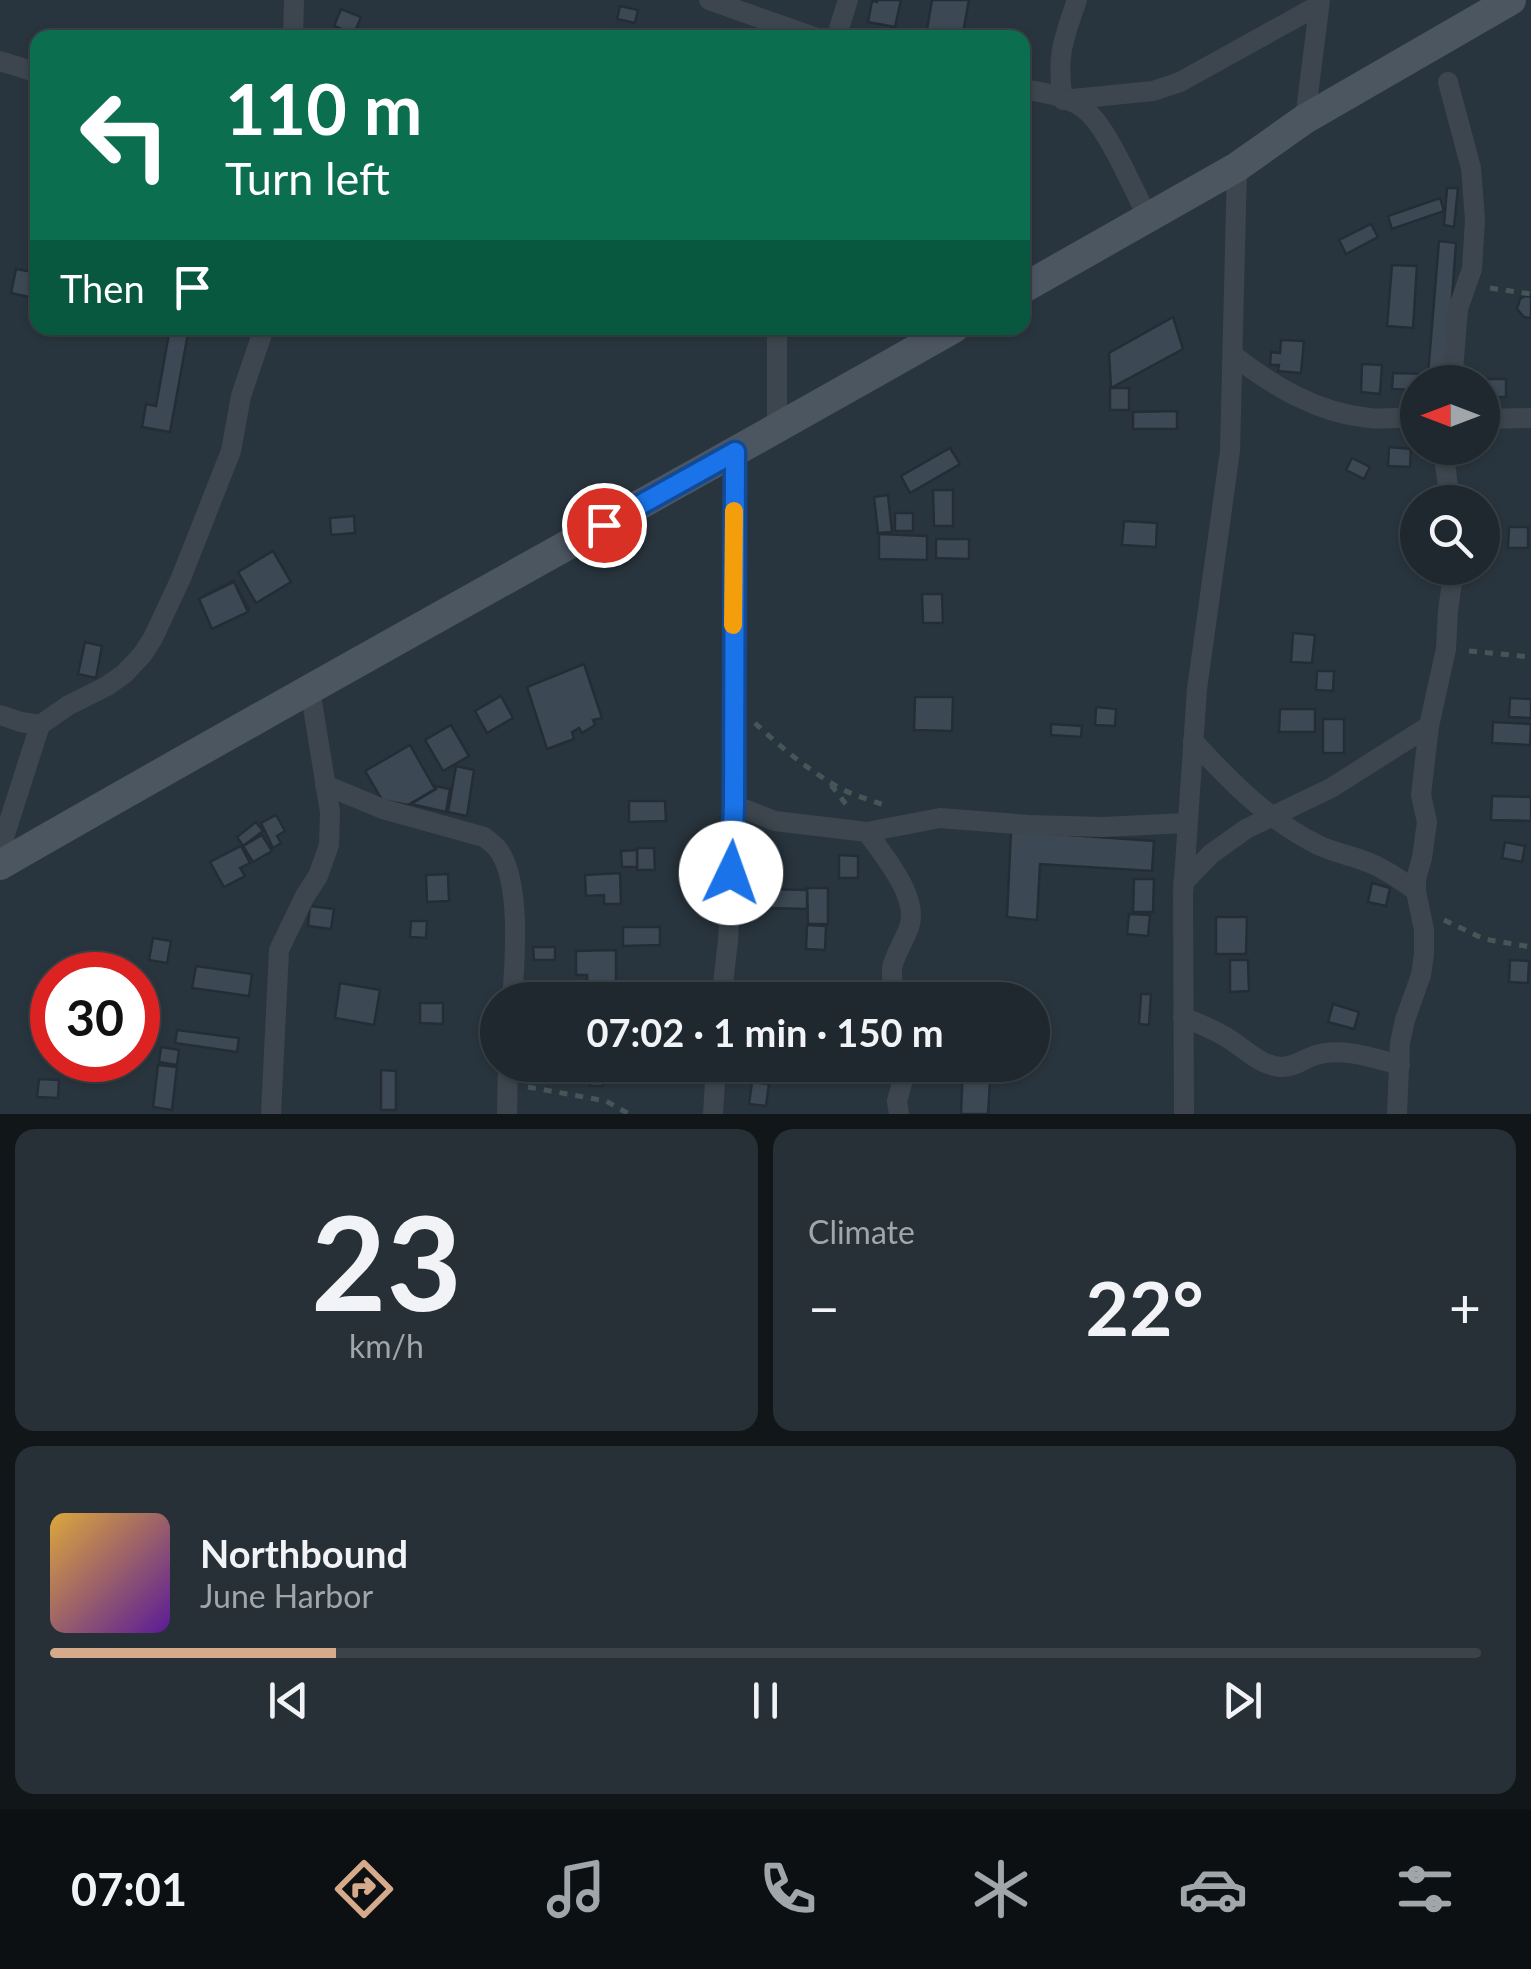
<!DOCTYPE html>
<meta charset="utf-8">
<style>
:root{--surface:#1f282e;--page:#273036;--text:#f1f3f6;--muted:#a1a6aa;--line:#3c444a;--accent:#d6ab8b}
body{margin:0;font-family:Lato,sans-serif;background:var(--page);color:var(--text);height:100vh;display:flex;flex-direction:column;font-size:38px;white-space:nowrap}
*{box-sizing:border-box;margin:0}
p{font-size:32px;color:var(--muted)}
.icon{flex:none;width:55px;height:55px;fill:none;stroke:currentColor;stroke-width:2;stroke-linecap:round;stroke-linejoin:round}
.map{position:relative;height:1114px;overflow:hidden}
.panel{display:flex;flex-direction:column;gap:15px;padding:15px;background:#111619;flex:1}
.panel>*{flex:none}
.banner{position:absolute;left:30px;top:30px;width:1000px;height:305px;border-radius:20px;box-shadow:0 2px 8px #0004,0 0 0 2px var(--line);background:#0b6e4f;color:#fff;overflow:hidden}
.needle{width:65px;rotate:270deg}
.buttons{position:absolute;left:1400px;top:365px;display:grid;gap:20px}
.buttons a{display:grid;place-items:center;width:100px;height:100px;border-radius:50%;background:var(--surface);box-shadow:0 2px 8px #0004,0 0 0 2px var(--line);font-size:50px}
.speed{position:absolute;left:30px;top:952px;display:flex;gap:20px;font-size:50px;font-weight:700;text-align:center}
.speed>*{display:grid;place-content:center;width:130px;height:130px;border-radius:50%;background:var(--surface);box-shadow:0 2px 8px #0004,0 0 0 2px var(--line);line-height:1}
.speed .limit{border:15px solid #d22;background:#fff;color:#111}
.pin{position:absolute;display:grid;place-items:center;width:85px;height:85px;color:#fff;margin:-42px;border:5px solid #fff;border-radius:50%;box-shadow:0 2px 10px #0007}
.me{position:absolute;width:110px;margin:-55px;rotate:3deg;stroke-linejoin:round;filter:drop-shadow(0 0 8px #0008)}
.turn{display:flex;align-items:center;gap:35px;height:210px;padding:0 30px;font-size:45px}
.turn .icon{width:130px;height:130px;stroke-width:2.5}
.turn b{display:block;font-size:70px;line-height:85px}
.then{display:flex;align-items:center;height:95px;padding:0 30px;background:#0003;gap:20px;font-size:38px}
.big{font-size:75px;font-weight:700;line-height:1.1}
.panel .widget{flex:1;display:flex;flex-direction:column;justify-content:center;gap:15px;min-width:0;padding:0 35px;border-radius:20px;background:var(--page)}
.panel .dial{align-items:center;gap:0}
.dial b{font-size:130px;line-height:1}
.song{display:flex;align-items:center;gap:30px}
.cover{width:120px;height:120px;border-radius:15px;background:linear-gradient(135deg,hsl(40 70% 55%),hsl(270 70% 35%))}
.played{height:10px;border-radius:5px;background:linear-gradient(90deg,var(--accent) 20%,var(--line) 20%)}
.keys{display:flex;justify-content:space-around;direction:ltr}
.heat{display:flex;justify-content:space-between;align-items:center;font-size:55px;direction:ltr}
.panel .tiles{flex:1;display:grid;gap:15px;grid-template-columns:1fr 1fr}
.widget:last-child{grid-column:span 2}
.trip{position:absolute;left:480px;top:982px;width:570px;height:100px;border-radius:50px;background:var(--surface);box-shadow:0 2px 8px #0004,0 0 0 2px var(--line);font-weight:700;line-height:100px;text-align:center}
.tab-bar{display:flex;height:160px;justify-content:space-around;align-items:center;background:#0c1012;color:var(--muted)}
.tab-bar .icon{width:70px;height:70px}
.tab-bar .active{color:var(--accent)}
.tab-bar b{font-size:45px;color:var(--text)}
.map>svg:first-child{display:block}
.building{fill:#3c4954;stroke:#242d36;stroke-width:2.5}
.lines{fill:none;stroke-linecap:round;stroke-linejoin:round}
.path{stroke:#445756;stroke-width:5;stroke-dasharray:8 8;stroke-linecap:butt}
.minor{stroke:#3d464e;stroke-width:20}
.secondary{stroke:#4c5661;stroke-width:30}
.route-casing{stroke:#114b97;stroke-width:25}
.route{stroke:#1a73e8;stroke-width:18}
.slow{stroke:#f59e0b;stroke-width:18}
</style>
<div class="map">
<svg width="1531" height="1114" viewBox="0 0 1531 1114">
<rect width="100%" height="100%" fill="#29353e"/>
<g class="building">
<path d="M877 0H901L895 27 868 22 872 1 877 2Z"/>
<path d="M932 0H969L962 38 926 35Z"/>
<path d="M620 6 638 10 635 23 617 19Z"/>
<path d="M341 9 361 17 354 34 334 26Z"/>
<path d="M1447 188H1458L1454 227 1444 225Z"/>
<path d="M1440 198 1444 211 1392 229 1388 216Z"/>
<path d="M1371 224 1378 237 1346 254 1339 240Z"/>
<path d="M1439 241 1456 243 1446 382H1418V390L1392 389 1393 373 1428 374Z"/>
<path d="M1392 265 1417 266 1413 328 1387 326Z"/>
<path d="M16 269 38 273V299L11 293Z"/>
<path d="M1525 296 1531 297V317L1529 318 1524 317 1517 309 1520 299Z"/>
<path d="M1173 317 1183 349 1111 388 1109 353Z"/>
<path d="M170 328H189L170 432 142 427 146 404 156 406Z"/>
<path d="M1281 340 1304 341 1301 373 1278 371 1279 365H1270L1271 352 1280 353Z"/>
<path d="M1362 364 1382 365 1380 394 1361 392Z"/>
<rect x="1487" y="379" width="19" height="18"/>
<rect x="1110" y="388" width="19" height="22"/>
<path d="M1177 411V429H1133V412Z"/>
<path d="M1389 447 1411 449 1410 467 1388 466Z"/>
<path d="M950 448 960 464 910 493 901 476Z"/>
<path d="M1352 458 1370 467 1364 479 1346 470Z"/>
<path d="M933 490H953V526H934Z"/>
<path d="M888 495 892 532 878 533 874 497Z"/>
<rect x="895" y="513" width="18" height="18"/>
<path d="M354 516 355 533 331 535 330 518Z"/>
<path d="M1124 521 1157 523 1156 547 1122 545Z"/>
<path d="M1509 527H1528V548H1508Z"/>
<path d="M879 534 927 536V560L879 559Z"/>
<path d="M936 539H969V559L936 558Z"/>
<path d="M273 551 291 582 256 603 238 572Z"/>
<path d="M233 581 249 609 214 628 199 599Z"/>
<path d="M234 582 248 612 212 629 199 599Z"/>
<path d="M922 594H942L943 623H923Z"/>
<path d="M1293 633 1315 635 1312 663 1291 662Z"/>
<path d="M85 642 102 646 96 678 78 674Z"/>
<path d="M584 664 602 718 593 720 595 725 582 733 579 728 572 732 574 739 547 749 527 687Z"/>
<path d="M1317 671H1334L1333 691 1316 690Z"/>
<path d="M501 696 513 718 487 733 475 711Z"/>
<path d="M915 697H953L952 731 914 730Z"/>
<path d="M1510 698 1531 699V718L1509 717Z"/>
<path d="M1096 707 1116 709 1115 726 1095 725Z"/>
<path d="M1280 709H1315V732H1279Z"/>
<rect x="1323" y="719" width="21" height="34"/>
<path d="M1493 722 1531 724 1530 745 1492 743Z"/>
<path d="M1051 724 1082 726 1081 737 1051 735Z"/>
<path d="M451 725 469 756 443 771 425 740Z"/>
<path d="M410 745 435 789 408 805 382 800 365 771Z"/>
<path d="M456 766 474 770 467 816 448 812Z"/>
<path d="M435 786 450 789 446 812 411 804 436 789Z"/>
<path d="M1492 796 1531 797V821L1491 820Z"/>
<path d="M629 801H665L666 821 629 822Z"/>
<path d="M276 815 285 831 277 836 281 843 273 848 261 823Z"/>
<path d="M256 822 263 831 243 846 237 837Z"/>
<path d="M1011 831 1154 841 1152 871 1040 864 1037 920 1007 917Z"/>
<path d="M262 835 272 851 253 862 243 846Z"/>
<path d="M1505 842 1525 846 1522 862 1502 858Z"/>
<path d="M241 846 250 863 240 868 245 876 224 887 210 862Z"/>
<path d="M637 848H654L655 870H637Z"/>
<path d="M637 850V867H622L621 851Z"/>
<path d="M839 855 858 856V878H839Z"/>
<path d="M620 873 621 904H604V895L586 896 585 875Z"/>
<path d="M448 874 449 901 427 902 426 875Z"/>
<path d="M1134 879H1154L1153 912H1133Z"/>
<path d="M1372 883 1390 888 1386 906 1368 902Z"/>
<path d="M807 888H828V924H808Z"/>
<path d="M770 889 807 890V909L770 908Z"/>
<path d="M310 906 334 909 331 929 308 926Z"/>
<path d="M1129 914 1150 915 1148 936 1127 934Z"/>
<path d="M1216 917H1247L1246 954H1216Z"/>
<path d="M411 921H427L426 938 410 937Z"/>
<path d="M807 925 826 926 825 950 806 949Z"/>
<path d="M623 927H660V945L623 946Z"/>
<path d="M153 938 171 941 167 963 149 960Z"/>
<path d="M533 947H555V960H534Z"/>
<path d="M616 950V989H587V975H576V951Z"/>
<path d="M1230 960H1248L1249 991 1230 992Z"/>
<path d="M1510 960 1529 961 1528 983 1509 982Z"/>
<path d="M196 966 252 974 249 996 192 988Z"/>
<path d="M340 983 380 990 374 1025 335 1018Z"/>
<path d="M1141 994H1151L1149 1025 1139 1024Z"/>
<path d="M420 1003H443V1024L420 1023Z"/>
<path d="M1333 1004 1359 1012 1354 1029 1328 1022Z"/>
<path d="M177 1030 239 1038 237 1052 175 1043Z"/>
<path d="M161 1047 179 1050 177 1065 159 1062Z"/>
<path d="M158 1065 177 1067 172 1110 153 1107Z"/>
<path d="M564 1065H610V1075H603V1086H590V1078H573V1074H564Z"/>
<path d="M615 1065H650V1071H639V1075H616Z"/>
<path d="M963 1065H991L988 1114H961Z"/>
<path d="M381 1070 396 1071V1110H381Z"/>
<path d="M39 1079 59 1080 58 1098 37 1097Z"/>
<path d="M752 1082 769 1084 766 1106 749 1104Z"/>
</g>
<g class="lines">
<g class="path">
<path d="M1490 288 1531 294"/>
<path d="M1469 651 1531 657"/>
<path d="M755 723C778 745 805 767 831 783 847 793 866 799 884 805"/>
<path d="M831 785 849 808"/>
<path d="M1444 920 1484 939 1531 947"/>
<path d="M616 988 641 1000"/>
<path d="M528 1087 606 1101 629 1114"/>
</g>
<g class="minor">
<path d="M709 0 817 38"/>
<path d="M1077 0C1063 40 1056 57 1063 100L1153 91 1180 82 1319 5"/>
<path d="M293 38 294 0"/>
<path d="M836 38 848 0"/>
<path d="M0 61 38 73"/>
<path d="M1448 82 1471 168 1475 220 1472 269 1458 309 1452 382"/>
<path d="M1022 89C1042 92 1066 96 1083 108 1107 125 1133 189 1148 218"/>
<path d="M1305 119 1320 0"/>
<path d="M1233 355C1273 386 1317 413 1369 418 1385 420 1402 417 1418 417"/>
<path d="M1482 419 1531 418"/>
<path d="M777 428V328"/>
<path d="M1443 448 1450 502"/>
<path d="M0 715 21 722 40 725"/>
<path d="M1193 741C1231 782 1268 820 1318 845 1335 853 1353 856 1370 863 1387 870 1401 880 1416 891"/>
<path d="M325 785 383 809 484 837C488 840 492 843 496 847 522 876 515 962 512 1000"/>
<path d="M734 805 775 821 867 832 940 818 1029 825 1103 827 1187 823"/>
<path d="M867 832C883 855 917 894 910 924 906 939 895 953 892 968 891 979 894 990 896 1000"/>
<path d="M0 850 40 725 69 705 107 686 124 674 142 655 153 638 181 578 231 451 241 396 264 328"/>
<path d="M1183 883 1211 854 1246 829 1331 788 1429 726"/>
<path d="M721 1000 728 941 734 805 733 699 735 452"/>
<path d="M1183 1017C1198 1023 1212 1029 1226 1037 1243 1047 1259 1065 1280 1067 1294 1068 1303 1059 1316 1055 1343 1047 1373 1058 1400 1065"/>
<path d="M271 1114 279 950 305 896 318 876 329 845 330 812 310 689"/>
<path d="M507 1114 508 1065"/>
<path d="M713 1114 716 1065"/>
<path d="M899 1114 897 1101 907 1065"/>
<path d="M1184 1114 1183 894 1197 689 1230 451 1237 167"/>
<path d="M1397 1114 1400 1043 1405 1020 1421 975 1424 954V930L1416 891V879L1422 858 1427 822 1421 795 1429 726 1446 649 1448 611 1454 568"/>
</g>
<g class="secondary">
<path d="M1022 289 1237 167 1305 119 1511 0"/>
<path d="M0 865C316 683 637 508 954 328"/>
</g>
</g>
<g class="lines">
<g class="route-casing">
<path id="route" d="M604 525 735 452 734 805 731 873"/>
</g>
<use href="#route" class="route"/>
<path class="slow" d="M733 625 734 511"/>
</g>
</svg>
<div class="buttons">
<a><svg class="needle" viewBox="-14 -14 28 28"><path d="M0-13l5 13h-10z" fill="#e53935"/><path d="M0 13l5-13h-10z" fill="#a1a6aa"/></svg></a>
<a><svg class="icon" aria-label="search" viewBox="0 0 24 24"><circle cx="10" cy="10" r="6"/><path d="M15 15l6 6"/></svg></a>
</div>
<div class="speed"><div class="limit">30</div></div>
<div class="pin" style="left:604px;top:525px;background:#d93025"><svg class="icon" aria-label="arrive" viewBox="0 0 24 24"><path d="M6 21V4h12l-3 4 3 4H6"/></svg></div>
<svg class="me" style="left:731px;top:873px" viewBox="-20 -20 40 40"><circle r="19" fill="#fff"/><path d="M0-13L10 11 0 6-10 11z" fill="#1a73e8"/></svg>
<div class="trip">07:02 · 1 min · 150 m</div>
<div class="banner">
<div class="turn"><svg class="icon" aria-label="left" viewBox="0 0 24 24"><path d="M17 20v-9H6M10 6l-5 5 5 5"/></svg><div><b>110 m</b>Turn left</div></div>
<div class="then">Then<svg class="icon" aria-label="arrive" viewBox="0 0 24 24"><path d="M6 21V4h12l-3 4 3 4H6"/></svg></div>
</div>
</div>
<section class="panel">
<div class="tiles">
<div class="widget dial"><b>23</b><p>km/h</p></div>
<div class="widget"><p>Climate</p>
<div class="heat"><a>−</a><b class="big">22°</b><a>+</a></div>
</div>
<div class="widget">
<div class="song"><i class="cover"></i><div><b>Northbound</b><p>June Harbor</p></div></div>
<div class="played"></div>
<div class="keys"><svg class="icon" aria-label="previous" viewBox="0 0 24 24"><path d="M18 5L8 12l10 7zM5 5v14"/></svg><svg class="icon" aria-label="pause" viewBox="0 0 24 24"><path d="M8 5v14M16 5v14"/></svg><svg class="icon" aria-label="next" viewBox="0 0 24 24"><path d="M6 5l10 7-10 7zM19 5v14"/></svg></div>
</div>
</div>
</section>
<nav class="tab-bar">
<b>07:01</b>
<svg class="icon active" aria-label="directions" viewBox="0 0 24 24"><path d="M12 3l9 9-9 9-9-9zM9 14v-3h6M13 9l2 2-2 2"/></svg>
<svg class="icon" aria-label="music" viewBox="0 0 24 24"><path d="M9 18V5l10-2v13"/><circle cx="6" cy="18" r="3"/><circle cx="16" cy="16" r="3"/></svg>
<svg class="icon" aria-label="phone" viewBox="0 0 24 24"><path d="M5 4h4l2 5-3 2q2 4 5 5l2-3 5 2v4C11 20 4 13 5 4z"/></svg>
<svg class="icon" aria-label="climate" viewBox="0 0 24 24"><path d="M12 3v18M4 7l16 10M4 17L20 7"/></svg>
<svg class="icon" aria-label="car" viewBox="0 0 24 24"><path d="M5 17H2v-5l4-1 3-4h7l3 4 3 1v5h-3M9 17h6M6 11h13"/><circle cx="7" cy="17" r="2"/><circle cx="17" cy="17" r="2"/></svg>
<svg class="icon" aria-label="filters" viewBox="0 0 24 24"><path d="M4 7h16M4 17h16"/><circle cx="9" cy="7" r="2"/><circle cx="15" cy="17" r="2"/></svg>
</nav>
